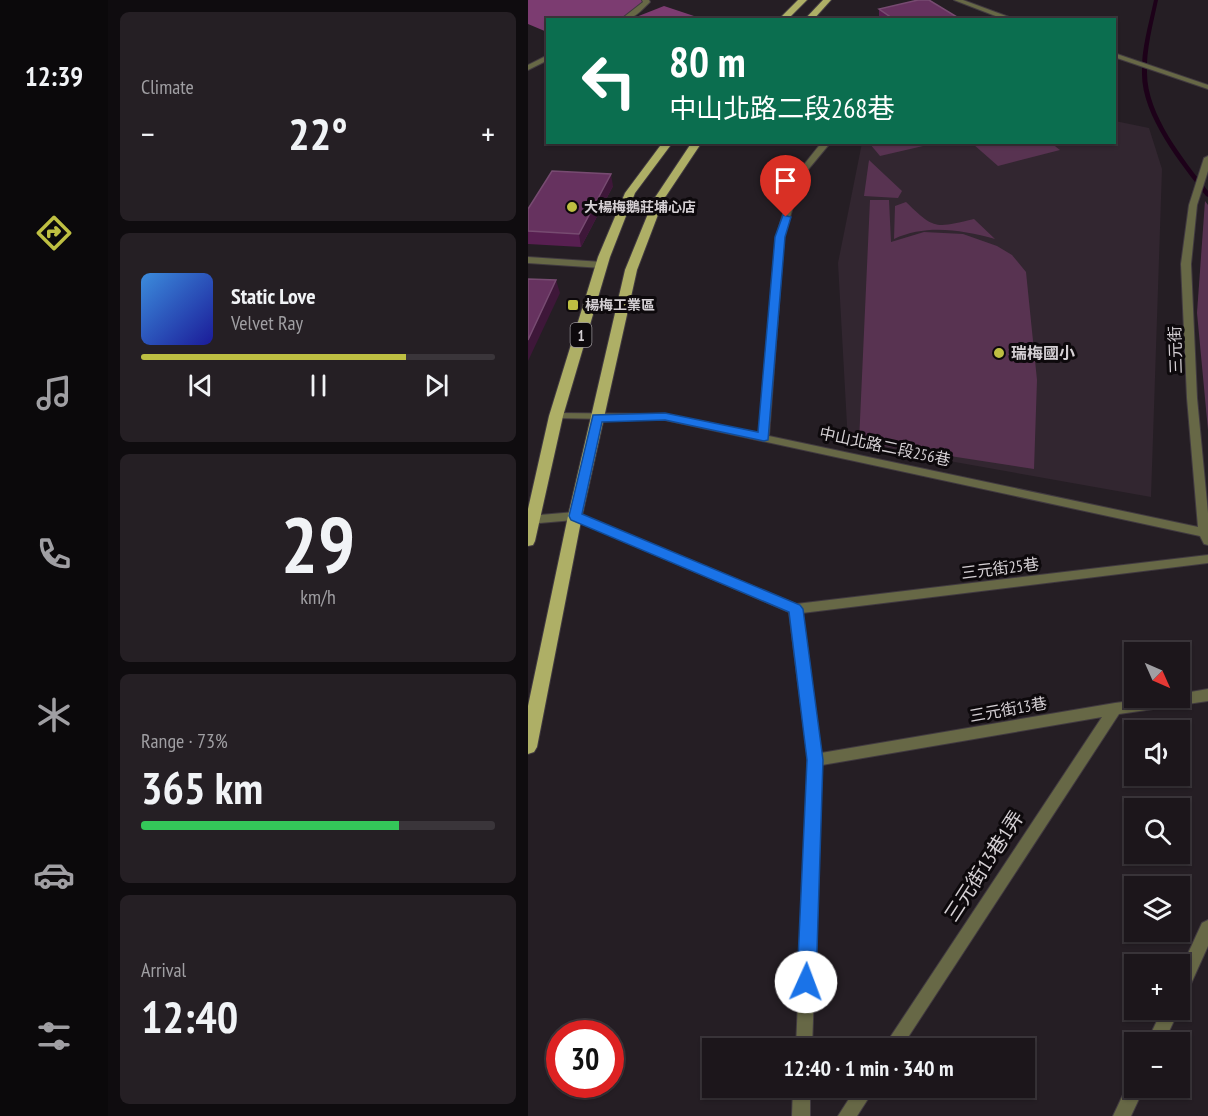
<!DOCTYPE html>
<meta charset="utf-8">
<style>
:root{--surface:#1c161b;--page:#251f24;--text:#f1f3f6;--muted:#a09fa3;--line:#3a353a;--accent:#bebf42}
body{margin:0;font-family:"PT Sans Narrow","Noto Sans TC",sans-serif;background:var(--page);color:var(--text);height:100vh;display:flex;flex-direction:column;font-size:22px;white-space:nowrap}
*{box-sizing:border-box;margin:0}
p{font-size:20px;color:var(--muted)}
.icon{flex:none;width:33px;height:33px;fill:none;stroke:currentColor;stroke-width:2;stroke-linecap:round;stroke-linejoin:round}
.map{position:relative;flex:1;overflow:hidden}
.sheet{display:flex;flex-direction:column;gap:12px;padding:12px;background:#0f0c0f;width:420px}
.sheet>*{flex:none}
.guide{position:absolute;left:18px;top:18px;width:570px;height:126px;border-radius:0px;box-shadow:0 2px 4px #0004,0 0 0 2px var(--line);background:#0b6e4f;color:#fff;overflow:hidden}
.needle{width:39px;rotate:135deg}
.tools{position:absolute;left:596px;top:642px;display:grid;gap:12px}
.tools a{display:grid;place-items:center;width:66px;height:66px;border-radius:0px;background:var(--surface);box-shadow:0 2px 4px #0004,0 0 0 2px var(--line);font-size:30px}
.speed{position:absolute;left:18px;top:1020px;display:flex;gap:12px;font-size:30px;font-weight:700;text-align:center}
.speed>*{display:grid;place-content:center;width:78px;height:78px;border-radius:50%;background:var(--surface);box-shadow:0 2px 4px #0004,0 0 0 2px var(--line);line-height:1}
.speed .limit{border:9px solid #d22;background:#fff;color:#111}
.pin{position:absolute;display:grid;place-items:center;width:51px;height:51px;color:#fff;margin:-62px -26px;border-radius:50% 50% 50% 0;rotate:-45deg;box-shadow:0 0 6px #0007}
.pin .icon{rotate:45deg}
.me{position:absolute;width:66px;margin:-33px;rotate:2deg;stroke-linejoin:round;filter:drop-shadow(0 0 4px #0008)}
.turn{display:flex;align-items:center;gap:21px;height:126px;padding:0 24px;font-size:27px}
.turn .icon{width:78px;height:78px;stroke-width:2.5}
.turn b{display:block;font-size:42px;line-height:51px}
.big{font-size:45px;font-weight:700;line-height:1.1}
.sheet .widget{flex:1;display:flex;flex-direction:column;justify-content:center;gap:9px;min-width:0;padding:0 21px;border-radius:9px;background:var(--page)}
.sheet .dial{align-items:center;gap:0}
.dial b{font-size:78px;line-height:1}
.song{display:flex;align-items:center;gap:18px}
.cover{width:72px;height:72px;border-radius:9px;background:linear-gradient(135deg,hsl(210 70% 55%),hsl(240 70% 35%))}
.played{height:6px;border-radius:3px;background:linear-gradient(90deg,var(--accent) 75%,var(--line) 75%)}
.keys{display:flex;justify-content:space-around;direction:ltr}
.heat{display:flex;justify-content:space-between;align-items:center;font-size:33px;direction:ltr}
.charge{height:9px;border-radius:4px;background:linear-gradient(90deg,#34c759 73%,var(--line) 0)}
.trip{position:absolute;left:174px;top:1038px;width:333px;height:60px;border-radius:0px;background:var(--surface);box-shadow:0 2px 4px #0004,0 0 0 2px var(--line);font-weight:700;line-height:60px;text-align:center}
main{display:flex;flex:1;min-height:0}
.menu{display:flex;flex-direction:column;width:108px;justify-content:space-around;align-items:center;background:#0b090b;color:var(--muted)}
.menu .icon{width:42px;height:42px}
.menu .selected{color:var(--accent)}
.menu b{font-size:27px;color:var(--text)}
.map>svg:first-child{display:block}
.built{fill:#322630}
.green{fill:#583351}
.forest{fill:#7c3c71}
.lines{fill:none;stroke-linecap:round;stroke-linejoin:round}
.stream{fill:#1d0119;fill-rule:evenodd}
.minor-casing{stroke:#413a40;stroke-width:2}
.tertiary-casing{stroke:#413a40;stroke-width:2}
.primary-casing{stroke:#413a40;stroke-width:2}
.minor{fill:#676846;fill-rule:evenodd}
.tertiary{fill:#676846;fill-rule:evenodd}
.primary{fill:#aeaf66;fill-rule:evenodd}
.wall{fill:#581f51}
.shaded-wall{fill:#3e1739}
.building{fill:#66325f;stroke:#774b71;stroke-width:1.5}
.route{fill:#1a73e8;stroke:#114b97;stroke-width:1.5}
.poi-dot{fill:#bebf42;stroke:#0d090c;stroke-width:2}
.labels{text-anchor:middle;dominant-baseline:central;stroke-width:6;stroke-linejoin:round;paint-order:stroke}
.far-poi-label{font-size:14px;font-weight:bold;fill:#d5d0d4;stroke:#0d090c;text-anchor:start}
.shield{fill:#0d090c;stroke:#999498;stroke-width:1.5}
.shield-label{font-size:15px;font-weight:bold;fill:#d5d0d4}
.street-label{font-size:16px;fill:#d5d0d4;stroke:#0d090c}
.poi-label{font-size:16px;font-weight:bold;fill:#d5d0d4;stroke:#0d090c;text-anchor:start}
.near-street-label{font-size:20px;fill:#d5d0d4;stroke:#0d090c}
</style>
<main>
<nav class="menu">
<b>12:39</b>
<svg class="icon selected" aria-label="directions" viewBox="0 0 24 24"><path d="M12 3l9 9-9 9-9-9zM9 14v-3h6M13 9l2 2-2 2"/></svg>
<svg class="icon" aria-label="music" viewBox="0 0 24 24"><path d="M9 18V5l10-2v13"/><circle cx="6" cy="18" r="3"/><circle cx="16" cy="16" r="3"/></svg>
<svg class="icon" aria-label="phone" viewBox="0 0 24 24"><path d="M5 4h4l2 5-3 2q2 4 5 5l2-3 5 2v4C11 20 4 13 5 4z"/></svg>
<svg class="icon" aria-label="climate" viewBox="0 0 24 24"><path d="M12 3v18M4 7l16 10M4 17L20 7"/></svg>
<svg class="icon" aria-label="car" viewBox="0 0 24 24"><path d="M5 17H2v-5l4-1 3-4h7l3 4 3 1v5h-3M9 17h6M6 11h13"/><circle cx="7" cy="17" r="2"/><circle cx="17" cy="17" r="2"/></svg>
<svg class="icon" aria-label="filters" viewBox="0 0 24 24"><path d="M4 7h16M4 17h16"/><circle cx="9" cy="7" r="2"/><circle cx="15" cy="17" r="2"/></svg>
</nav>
<section class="sheet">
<div class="widget"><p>Climate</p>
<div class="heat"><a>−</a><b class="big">22°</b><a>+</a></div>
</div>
<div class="widget">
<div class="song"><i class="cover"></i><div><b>Static Love</b><p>Velvet Ray</p></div></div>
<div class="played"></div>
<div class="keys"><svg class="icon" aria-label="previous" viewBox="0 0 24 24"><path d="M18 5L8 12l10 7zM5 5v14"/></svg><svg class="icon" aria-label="pause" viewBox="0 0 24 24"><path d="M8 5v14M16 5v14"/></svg><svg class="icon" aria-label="next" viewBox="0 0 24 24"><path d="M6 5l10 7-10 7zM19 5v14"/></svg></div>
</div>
<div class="widget dial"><b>29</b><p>km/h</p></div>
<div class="widget"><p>Range · 73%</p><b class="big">365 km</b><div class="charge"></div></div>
<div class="widget"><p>Arrival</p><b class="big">12:40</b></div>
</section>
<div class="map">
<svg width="680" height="1116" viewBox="0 0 680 1116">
<rect width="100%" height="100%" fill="#251e24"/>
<path class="built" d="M587 121 621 128 634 169 623 497 320 443 310 263 334 143 586 142Z"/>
<g class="green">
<path d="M350 142H403L408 143 352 156 342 144Z"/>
<path d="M449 142 523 143 532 150 470 166 445 144Z"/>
<path d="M341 160 374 191 370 198 336 196Z"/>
<path d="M342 200H361L363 242 396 232 435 234 469 246 484 255 498 272 509 380 506 469 331 442Z"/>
<path d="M677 201 680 205V430L669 313Z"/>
<path d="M378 202C407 230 407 228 446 219L467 239C433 230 399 224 366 239L367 206Z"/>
</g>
<g class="forest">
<path d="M0 0H117L119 2 95 19 20 20 19 32 0 24Z"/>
<path d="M136 6 175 19H103Z"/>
</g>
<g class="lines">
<path class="stream" d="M626 0H630C625 24 618 49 619 73 619 115 656 160 680 191V197L678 196C653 164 614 116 614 74 613 49 621 24 626 0Z"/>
<g class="minor-casing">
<g id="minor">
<path d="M114 0H121L122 2C113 11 105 20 92 20L115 2Z"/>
<path d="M20 55V60L0 70V65Z"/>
<path d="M294 142H303L274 177 256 237 241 436 670 527 659 398 653 264 661 205 676 158 680 156V171L669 205 663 264 669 398 680 513V545L676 544 672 536 137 420 24 418 23 416 28 413 137 414 231 434 248 237 266 177Z"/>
<path d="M0 257 74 262 79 265 74 268 0 263Z"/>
<path d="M47 512 268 604 680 555V563L274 613 293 753 587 703 626 698H651V694L680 689V701L591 714 373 1048H355L574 717 294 765 284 1048H268L280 760 261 612 46 520 0 524V516Z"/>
<path d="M680 920V946L657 997 651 999V973L674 923Z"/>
<path d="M651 1009V1010L636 1042H619L634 1010Z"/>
<path d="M606 1080V1088H616L603 1116H585L601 1082Z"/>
<path d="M265 1088H282V1116H264Z"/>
<path d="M328 1088H347L329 1116H310Z"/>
</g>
</g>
<g class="tertiary-casing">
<g id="tertiary">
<path d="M426 0H435L489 20H478Z"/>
<path d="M586 53 680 85V89L586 57Z"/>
</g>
</g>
<g class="primary-casing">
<g id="primary">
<path d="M270 0H279L259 20H250Z"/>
<path d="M295 0H303L285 20H276Z"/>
<path d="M135 142H145L107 193 82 257 35 416 7 541 5 545 0 546V509L21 416 70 257 97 193Z"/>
<path d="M164 142H174L136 199 109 270 54 516 9 747 6 752 0 754V706L40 516 97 270 126 199Z"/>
</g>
</g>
<use href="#minor" class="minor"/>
<use href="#tertiary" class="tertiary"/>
<use href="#primary" class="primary"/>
</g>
<g class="wall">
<path d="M351 9 434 20H351Z"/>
<path d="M85 186 53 247 0 244V209Z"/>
</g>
<g class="shaded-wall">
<path d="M83 174 85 186 53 247 51 234Z"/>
<path d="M28 280 32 293 0 361V340Z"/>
</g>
<g class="building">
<path d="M390 0H401L434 20H367L351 9Z"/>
<path d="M24 171 83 174 51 234 0 231V209Z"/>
<path d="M0 279 28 280 0 340Z"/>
</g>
<path class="route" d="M255 215 263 217 257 237 240 440 236 441 137 420 74 422 54 514 272 605 275 609 295 760 288 982 285 988 278 991 272 988 269 982 279 760 261 612 43 520 41 516 65 415 137 413 230 432 247 237Z"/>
<g class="poi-dot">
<circle cx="44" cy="207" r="6"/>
<rect x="39" y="299" width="12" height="12" rx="3"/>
<circle cx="471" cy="353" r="6"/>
</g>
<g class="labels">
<g class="far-poi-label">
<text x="56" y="207">大楊梅鵝莊埔心店</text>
<text x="57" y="305">楊梅工業區</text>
</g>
<rect class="shield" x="42.5" y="323" width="21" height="24" rx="4.5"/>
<g class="shield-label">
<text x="53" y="335">1</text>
</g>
<g class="street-label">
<text transform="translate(647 350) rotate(-92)">三元街</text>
<text transform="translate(357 446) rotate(12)">中山北路二段256巷</text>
<text transform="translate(472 568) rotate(-7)">三元街25巷</text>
<text transform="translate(480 709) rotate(-10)">三元街13巷</text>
</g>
<g class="poi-label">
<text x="483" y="353">瑞梅國小</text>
</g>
<g class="near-street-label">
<text transform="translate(456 866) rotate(-57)">三元街13巷1弄</text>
</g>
</g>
</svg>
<div class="tools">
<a><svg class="needle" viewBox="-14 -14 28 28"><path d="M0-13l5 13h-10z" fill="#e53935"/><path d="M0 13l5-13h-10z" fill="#a09fa3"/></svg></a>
<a><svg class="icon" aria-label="sound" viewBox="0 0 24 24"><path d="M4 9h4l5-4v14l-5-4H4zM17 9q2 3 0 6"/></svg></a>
<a><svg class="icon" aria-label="search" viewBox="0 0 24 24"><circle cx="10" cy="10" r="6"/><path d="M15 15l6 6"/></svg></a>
<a><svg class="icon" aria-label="layers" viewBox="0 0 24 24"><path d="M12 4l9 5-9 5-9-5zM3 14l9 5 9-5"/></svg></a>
<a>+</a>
<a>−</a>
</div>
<div class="speed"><div class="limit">30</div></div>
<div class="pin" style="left:258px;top:217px;background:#d93025"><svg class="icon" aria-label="arrive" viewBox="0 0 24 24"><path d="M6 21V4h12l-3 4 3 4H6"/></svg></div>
<svg class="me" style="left:278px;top:982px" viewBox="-20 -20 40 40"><circle r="19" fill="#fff"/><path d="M0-13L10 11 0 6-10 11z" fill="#1a73e8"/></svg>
<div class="trip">12:40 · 1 min · 340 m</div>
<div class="guide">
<div class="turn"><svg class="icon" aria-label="left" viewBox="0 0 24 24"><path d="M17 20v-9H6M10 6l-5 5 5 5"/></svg><div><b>80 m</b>中山北路二段268巷</div></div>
</div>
</div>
</main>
